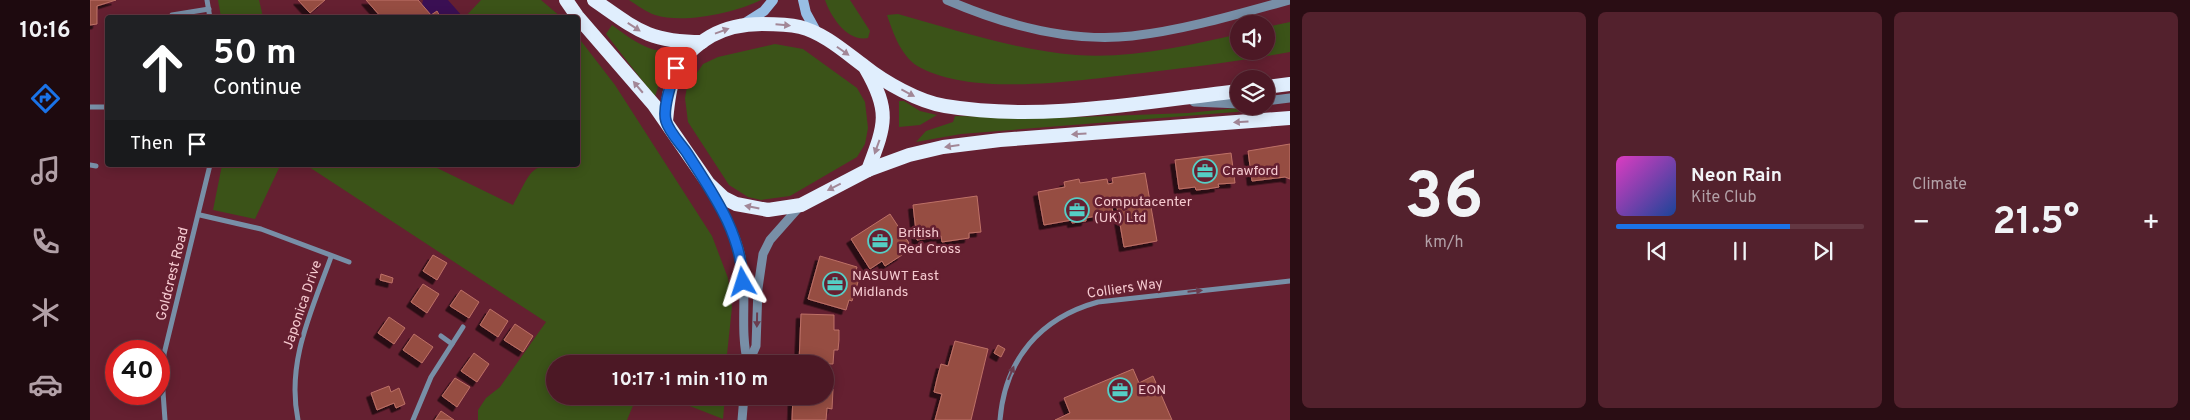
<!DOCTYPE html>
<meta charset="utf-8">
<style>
:root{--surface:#4c1825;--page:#53212d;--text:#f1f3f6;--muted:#b2a0a7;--line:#633742;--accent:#1a73e8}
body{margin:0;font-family:Overpass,sans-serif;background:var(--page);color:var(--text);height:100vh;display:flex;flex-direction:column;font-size:19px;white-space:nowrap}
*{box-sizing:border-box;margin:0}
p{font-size:16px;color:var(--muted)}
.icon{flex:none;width:28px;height:28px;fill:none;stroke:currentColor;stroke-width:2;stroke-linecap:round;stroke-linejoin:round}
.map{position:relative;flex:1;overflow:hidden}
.panel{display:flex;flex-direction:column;gap:12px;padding:12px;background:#2a0d14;width:900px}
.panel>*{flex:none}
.guide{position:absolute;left:15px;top:15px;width:475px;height:152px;border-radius:5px;box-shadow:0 2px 12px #0003,0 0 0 1px var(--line);background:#202124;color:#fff;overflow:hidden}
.fabs{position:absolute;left:1140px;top:15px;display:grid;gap:10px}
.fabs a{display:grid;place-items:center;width:45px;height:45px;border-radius:50%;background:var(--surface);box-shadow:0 2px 12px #0003,0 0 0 1px var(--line);font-size:25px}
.speed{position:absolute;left:15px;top:340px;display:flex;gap:10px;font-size:25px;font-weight:700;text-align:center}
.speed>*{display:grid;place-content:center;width:65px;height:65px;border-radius:50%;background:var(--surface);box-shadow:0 2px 12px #0003,0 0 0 1px var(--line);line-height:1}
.speed .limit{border:8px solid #d22;background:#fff;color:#111}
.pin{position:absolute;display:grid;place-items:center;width:42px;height:42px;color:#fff;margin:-21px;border-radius:10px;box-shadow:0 2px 8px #0006}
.me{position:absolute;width:55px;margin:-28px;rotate:354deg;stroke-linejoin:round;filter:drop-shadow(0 0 4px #0008)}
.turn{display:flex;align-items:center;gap:18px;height:105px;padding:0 25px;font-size:22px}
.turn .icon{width:65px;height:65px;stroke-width:2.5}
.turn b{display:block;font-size:35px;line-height:42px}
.then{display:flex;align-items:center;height:48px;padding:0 25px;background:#0003;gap:10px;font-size:19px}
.big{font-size:38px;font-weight:700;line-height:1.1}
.panel .card{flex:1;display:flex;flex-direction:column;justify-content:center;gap:8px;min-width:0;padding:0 18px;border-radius:8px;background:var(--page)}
.panel .dial{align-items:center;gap:0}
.dial b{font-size:65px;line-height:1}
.song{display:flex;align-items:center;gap:15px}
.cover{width:60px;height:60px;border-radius:8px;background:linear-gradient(135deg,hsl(310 70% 55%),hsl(220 70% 35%))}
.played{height:5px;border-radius:2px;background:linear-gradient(90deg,var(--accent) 70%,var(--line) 70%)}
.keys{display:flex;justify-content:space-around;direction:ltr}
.heat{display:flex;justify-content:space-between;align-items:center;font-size:28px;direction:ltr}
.panel .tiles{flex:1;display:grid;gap:12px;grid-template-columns:repeat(3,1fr)}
.trip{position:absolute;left:456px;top:355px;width:288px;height:50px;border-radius:25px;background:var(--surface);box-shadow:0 2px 12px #0003,0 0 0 1px var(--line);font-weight:700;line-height:50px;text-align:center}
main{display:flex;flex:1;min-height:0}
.tab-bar{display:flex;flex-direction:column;width:90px;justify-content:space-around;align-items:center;background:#1e0a0f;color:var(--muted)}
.tab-bar .icon{width:35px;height:35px}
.tab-bar .current{color:var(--accent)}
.tab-bar b{font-size:22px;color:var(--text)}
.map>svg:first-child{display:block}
.green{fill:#3b5318}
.water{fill:#3a0f53}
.building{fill:#964d43;stroke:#be7166;filter:url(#shadow)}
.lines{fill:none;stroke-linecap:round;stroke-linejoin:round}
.minor{stroke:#788fa7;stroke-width:5}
.tertiary{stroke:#788fa7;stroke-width:9}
.secondary{stroke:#98bee4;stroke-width:10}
.trunk{stroke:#e0eefd;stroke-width:14}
.oneway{fill:#a28797}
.oneway2{fill:#6a3c4e}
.route-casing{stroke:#114b97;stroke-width:12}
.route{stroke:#1a73e8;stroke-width:9}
.labels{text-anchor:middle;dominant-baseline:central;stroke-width:5;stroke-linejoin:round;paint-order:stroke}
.poi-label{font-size:14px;fill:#f6cad0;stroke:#652031;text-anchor:start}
.street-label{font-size:14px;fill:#f6cad0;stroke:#652031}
</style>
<main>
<nav class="tab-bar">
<b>10:16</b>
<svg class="icon current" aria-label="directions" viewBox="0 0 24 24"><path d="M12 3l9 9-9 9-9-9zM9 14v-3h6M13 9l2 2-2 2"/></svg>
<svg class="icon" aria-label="music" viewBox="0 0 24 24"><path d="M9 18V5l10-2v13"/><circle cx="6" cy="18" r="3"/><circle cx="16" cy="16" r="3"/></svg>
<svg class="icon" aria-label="phone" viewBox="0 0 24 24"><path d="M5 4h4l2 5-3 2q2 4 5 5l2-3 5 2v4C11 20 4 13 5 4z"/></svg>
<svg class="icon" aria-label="climate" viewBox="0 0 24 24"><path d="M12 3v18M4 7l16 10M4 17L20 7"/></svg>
<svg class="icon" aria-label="car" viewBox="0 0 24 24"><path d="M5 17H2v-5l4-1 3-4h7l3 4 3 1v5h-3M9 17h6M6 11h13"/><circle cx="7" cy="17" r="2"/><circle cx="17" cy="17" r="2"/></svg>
</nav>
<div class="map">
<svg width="1200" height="420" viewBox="0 0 1200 420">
<defs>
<filter id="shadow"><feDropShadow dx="-4.5" dy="4.5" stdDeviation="0" flood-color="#0009"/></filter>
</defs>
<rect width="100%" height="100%" fill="#652031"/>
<g class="green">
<path d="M128 0H169L173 17H131Z"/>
<path d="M391 0H451L471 17H375Z"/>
<path d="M539 0H671C645 13 593 24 565 15 556 12 547 5 539 0Z"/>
<path d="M735 0H760L780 31 778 38C757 42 741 17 735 0Z"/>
<path d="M808 14C866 30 925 50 986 55 1041 59 1096 46 1149 34V51H1176V27L1200 22V52C1152 61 1102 67 1053 73 991 80 887 97 831 68 812 59 803 33 797 15Z"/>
<path d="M522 25C541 39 561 55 586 51L573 70 565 97 516 34Z"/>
<path d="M488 37 525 85 622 236 638 278 642 307 636 364H465V396H547L537 420H388V410L396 398 410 387 456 322 216 165H341L423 205C446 163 438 165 488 165Z"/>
<path d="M685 44 713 49 767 88 775 102 778 128 775 144 767 157 700 196 671 200 658 197 639 185 598 122 595 98 597 87 613 64 628 57Z"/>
<path d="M809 101H814L830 111 847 115 830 125 809 127Z"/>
<path d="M1157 107 1158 111 871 134 826 142 836 131 863 122 865 116 963 118 1098 113Z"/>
<path d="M132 165H202L189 168 165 219 123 210Z"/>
<path d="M574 396H635L633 419Z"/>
</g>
<path class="water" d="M333 0H358L373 17H351L347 11 341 15 332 5Z"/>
<g class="building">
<path d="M0 0H26L7 6V24L0 25Z"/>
<path d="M208 0H235L220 13Z"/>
<path d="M276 0H328L341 15 347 11 351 18H292Z"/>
<path d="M1200 144V179L1195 177 1162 181 1158 151Z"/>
<path d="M1141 153 1145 183 1128 184 1129 187 1117 189 1106 190 1105 187 1089 189 1085 160Z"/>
<path d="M1055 173 1067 241 1034 247 1027 207H1022L1023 213 996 218V221L982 223V220L954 225 948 192 975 187 974 182 989 179 990 183 1017 179 1018 184 1023 183 1022 178Z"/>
<path d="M887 196 891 232 879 233V238L852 242 851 236 827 240 823 205Z"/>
<path d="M800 214 819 243 809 250 812 255 795 266 792 261 780 269 761 239Z"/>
<path d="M343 255 357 263 347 280 333 271Z"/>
<path d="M730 256 767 267 764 278 769 279 762 301 759 300 756 310 718 299Z"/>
<path d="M291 274 303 278 302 283 290 280Z"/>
<path d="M333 284 349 294 337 313 321 302Z"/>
<path d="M371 290 389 302 379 318 360 306Z"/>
<path d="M400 309 418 321 408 337 390 325Z"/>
<path d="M711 314 744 315V330H749V340L748 350H744L743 364 709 363Z"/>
<path d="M299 317 315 328 304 344 288 333Z"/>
<path d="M425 324 443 336 433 352 414 340Z"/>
<path d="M324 334 343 347 332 363 313 350Z"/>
<path d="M865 341 898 349 881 420H845L852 394 844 392 847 379 851 364 858 366Z"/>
<path d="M908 345 915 349 911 357 904 353Z"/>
<path d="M384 353 399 364 387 382 371 371Z"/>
<path d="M1043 369 1049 383 1063 376 1082 420H965L980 413 974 398Z"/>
<path d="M735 374H737L736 388 743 389 742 409 737 408 736 420H702L703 396H735Z"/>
<path d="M365 378 380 387 367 407 352 396Z"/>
<path d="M299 386 301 392 309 388 315 404 306 408 304 403 287 410 281 393Z"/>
<path d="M351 411 364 420H345Z"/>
</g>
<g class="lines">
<g class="minor">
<path d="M117 0 120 18"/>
<path d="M82 15 119 9"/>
<path d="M0 107H18"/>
<path d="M0 165 6 166"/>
<path d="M110 215 171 229 259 262"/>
<path d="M351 336 362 344"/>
<path d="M75 420 72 378 74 354 120 165"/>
<path d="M208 420C196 362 222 310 241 257"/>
<path d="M323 420 341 377 373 327"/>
<path d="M910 420C915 359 950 318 1008 302L1200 281"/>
</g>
<g class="tertiary">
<path d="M857 0C915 25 978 43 1042 36 1095 30 1148 14 1199 0"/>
<path d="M1176 101 1200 98"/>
<path d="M1104 102 1149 104"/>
<path d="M624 193C634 213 646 234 651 257 658 292 649 329 658 364"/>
<path d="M658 364 666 346 668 288 673 254 680 240 711 205"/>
<path d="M652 420 654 396"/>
</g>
<g class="secondary">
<path d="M713 0 716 13 727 33"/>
<path d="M655 23 674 11 683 0"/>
</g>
<g class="trunk">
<path d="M476 0 487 16 564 105 618 183 634 198 646 204 678 210 711 205 778 170 819 155 853 147 910 140 1200 118"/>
<path d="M504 0C546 29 558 42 612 42"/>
<path d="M776 69C801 112 795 125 778 170"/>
<path d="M1176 87 1200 84"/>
<path d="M576 121C580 80 584 58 621 36 637 27 654 24 672 24 684 24 697 24 710 27 734 33 755 52 774 66 794 82 829 102 855 106 951 122 1053 102 1149 91"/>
</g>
</g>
<defs><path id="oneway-solid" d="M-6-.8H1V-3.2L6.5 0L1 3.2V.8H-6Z" transform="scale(1.25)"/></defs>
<g class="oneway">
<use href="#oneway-solid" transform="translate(693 25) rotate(5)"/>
<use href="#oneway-solid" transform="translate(544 27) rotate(33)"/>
<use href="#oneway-solid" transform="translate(632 31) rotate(-20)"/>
<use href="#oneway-solid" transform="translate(753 51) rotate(35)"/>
<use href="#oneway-solid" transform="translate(548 87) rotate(-130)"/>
<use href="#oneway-solid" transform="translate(818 93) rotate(28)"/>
<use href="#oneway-solid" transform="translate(1151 122) rotate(176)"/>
<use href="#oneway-solid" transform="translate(989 134) rotate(176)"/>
<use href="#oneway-solid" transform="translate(862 146) rotate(172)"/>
<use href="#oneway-solid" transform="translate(787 147) rotate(110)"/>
<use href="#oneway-solid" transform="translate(744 187) rotate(153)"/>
<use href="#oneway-solid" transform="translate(662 207) rotate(-169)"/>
</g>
<g class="oneway2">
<use href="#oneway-solid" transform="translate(1105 291) rotate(-6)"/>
<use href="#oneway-solid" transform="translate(667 320) rotate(91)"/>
<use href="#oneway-solid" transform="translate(921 373) rotate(-67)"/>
</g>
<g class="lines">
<g class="route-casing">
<path id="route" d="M586 68C582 81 572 108 576 121 579 132 591 144 597 153 623 194 651 232 653 282"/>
</g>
<use href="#route" class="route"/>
</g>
<defs>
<g id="office-ring" transform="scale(1.25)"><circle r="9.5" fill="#652031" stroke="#55cec5" stroke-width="1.5"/><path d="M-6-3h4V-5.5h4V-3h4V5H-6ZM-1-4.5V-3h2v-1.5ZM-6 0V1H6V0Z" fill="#55cec5"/></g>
</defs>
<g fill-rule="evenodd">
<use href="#office-ring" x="1115" y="171"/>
<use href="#office-ring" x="987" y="210"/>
<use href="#office-ring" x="790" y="241"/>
<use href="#office-ring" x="745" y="284"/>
<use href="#office-ring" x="1030" y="390"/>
</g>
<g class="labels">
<g class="poi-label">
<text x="1132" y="171">Crawford</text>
<text x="1004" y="202">Computacenter<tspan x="1004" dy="16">(UK) Ltd</tspan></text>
<text x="808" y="233">British<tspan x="808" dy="16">Red Cross</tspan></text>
<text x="762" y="276">NASUWT East<tspan x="762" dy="16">Midlands</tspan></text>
<text x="1048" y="390">EON</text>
</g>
<g class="street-label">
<text transform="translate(83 274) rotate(-76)">Goldcrest Road</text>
<text transform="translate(1035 289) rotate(-8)">Colliers Way</text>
<text transform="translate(213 305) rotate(-71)">Japonica Drive</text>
</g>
</g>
</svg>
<div class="fabs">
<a><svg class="icon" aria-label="sound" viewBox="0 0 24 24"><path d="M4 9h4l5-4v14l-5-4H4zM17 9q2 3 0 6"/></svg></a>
<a><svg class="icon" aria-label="layers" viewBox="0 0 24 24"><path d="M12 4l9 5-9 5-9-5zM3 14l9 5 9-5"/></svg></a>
</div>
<div class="speed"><div class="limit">40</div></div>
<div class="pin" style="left:586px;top:68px;background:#d93025"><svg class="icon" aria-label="arrive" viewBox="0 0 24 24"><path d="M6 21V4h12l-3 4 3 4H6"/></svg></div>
<svg class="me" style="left:653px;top:282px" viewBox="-20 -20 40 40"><path d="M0-17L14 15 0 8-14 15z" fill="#1a73e8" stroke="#fff" stroke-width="4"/></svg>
<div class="trip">10:17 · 1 min · 110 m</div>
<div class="guide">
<div class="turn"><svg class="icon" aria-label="ahead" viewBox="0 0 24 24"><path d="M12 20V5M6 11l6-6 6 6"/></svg><div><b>50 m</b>Continue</div></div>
<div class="then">Then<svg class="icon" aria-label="arrive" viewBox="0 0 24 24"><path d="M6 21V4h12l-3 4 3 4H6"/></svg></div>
</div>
</div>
<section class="panel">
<div class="tiles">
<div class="card dial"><b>36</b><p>km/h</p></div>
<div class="card">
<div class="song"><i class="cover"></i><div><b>Neon Rain</b><p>Kite Club</p></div></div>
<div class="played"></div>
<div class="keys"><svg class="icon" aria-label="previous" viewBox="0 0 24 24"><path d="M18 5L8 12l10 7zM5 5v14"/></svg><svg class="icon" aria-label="pause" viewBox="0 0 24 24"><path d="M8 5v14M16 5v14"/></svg><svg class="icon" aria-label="next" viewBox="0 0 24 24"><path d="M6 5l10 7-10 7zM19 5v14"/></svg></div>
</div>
<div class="card"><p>Climate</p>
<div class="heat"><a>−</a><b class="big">21.5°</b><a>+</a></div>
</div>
</div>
</section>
</main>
